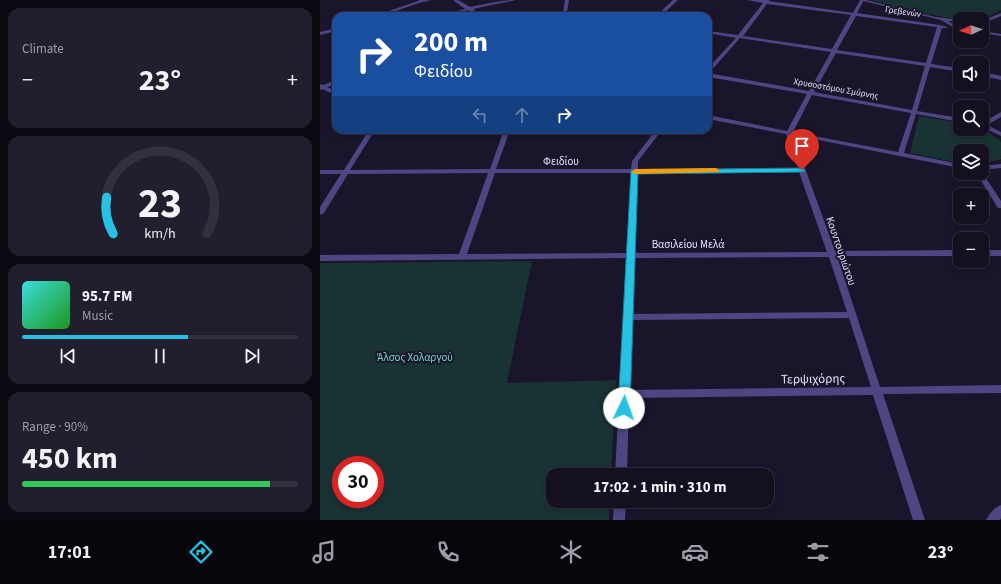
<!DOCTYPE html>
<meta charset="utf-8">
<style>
:root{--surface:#141020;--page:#211e2d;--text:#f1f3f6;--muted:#9d9da5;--line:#33303e;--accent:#26c1e3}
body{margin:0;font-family:"Source Sans 3",sans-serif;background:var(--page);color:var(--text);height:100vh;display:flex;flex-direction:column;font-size:15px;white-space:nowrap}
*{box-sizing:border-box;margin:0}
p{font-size:13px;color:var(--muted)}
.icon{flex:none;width:22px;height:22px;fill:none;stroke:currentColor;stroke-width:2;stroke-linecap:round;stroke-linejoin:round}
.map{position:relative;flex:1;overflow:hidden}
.drawer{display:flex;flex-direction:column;gap:8px;padding:8px;background:#0b0912;width:320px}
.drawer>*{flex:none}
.hud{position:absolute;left:12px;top:12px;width:380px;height:122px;border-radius:12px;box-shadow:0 2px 6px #0003,0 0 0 1px var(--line);background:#1a4fa0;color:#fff;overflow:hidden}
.needle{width:26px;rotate:267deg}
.controls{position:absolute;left:633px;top:12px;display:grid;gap:8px}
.controls a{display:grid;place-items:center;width:36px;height:36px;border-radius:8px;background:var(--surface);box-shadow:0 2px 6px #0003,0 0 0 1px var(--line);font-size:20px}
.speed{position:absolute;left:12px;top:456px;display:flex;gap:8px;font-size:20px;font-weight:700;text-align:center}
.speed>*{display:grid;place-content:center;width:52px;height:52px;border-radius:50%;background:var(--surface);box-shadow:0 2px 6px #0003,0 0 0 1px var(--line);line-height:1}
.speed .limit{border:6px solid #d22;background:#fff;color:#111}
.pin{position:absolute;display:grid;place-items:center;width:34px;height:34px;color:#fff;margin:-41px -17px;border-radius:50% 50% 50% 0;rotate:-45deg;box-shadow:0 0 4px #0007}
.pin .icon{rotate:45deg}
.me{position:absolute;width:44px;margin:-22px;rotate:3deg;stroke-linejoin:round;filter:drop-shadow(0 0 3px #0008)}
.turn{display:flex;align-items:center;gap:14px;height:84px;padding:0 16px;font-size:18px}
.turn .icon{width:52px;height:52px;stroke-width:2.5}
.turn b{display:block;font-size:28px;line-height:34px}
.lanes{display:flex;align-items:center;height:38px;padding:0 16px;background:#0003;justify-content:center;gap:20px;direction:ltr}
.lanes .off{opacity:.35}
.big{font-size:30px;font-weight:700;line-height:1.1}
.drawer .tile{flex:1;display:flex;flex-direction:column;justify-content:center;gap:6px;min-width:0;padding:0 14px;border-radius:12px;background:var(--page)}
.drawer .dial{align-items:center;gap:0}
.dial svg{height:104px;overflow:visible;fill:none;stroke:var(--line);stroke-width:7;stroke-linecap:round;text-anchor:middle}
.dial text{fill:var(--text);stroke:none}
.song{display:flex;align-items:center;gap:12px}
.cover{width:48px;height:48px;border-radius:6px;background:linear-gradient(135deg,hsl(180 70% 55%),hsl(120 70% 35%))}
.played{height:4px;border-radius:2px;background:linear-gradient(90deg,var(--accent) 60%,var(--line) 60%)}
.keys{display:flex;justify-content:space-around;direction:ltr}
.heat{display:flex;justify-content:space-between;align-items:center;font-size:22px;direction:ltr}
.charge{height:6px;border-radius:3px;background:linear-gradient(90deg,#34c759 90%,var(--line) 0)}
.trip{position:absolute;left:226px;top:468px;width:228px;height:40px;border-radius:12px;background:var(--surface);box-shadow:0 2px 6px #0003,0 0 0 1px var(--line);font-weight:700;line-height:40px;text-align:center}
.tab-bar{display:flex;height:64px;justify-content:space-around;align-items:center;background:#08060d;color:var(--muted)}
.tab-bar .icon{width:28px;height:28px}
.tab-bar .current{color:var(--accent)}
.tab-bar b{font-size:18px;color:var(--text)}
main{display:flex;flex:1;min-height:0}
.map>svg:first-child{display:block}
.green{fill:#193233;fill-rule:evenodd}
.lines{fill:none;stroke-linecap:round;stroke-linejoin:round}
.minor{fill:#4d4683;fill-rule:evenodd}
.tertiary{fill:#4d4683;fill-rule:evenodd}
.route{fill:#26c1e3;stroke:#197d94}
.slow{fill:#f59e0b}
.labels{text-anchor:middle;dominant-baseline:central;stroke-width:4;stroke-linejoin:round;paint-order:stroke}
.far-street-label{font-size:9px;fill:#e6e1fb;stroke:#1a152a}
.street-label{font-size:11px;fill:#e6e1fb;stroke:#1a152a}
.park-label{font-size:11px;fill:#75d4c3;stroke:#1a152a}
.near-street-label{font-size:13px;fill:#e6e1fb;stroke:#1a152a}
</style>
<main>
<section class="drawer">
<div class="tile"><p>Climate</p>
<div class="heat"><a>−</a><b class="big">23°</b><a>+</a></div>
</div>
<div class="tile dial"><svg viewBox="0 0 100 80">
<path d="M14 69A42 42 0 1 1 86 69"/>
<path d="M14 69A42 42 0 0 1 9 41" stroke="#26c1e3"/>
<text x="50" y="56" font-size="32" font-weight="700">23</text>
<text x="50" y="72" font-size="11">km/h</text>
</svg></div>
<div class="tile">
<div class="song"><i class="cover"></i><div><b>95.7 FM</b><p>Music</p></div></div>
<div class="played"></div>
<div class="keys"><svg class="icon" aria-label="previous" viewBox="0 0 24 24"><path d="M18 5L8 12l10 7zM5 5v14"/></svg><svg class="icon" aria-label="pause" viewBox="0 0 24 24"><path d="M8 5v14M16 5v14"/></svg><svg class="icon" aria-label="next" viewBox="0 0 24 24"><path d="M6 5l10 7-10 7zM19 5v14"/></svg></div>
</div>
<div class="tile"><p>Range · 90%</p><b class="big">450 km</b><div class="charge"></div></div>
</section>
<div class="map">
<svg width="681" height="520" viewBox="0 0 681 520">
<rect width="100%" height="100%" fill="#1a152a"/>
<g class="green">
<path d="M550 0H681V10C675 13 668 17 662 19 638 24 575 6 550 0Z"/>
<path d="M599 116 640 123V129C659 129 666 128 681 142V159L662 164V151H640V163L590 153Z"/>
<path d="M212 261 187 383 296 380 291 475H233V501H290L289 520H0V263ZM21 465H55V499H21Z"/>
</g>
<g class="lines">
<g class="minor">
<path d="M98 0H110C107 2 101 2 98 0Z"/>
<path d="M133 0H138L150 7C165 4 180 0 196 0L153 9 162 16H157L148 10 126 16H119L145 9Z"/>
<path d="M245 0H249L247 12 286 15 288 16 246 15V16H242V15L237 14 200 16 202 15 243 12Z"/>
<path d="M353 0H358L341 16H336Z"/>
<path d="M427 0H450L449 1 533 13 540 0H544L537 13 620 25 628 27 626 28H622L611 64 640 68V72L610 67 597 111 640 118V122L596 114 584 153 640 164V168L473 135 515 251 640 250V256H517L560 387 681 385V393L563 394 605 520H593L553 395 309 398 307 475H295L306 258 0 261V255L139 254 168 173 28 174 4 213 0 215V207L21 174H0V170H24L49 130H55L30 170 170 169 184 130H190L176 169H311L312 161 336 130H342L318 161V169L478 168 466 134 388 119V115L467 131 487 94 388 77V73L489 91 511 52 420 38 390 72 388 73V68L416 38 388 33V31L418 35 443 3ZM447 4 531 15 512 49 423 36ZM536 16 617 27 606 63 517 50ZM516 53 605 66 592 110 494 92ZM492 95 591 113 578 152 473 132ZM479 172 507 252 314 253 317 173ZM175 173H311L307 253 147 254ZM509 257 527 312 312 314 314 258ZM529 318 551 387 310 390 312 320Z"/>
<path d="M662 27 668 32V34H664L662 31Z"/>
<path d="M662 72 681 76V80L662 76Z"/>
<path d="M16 80V84L7 87 16 91V95L2 89 0 90V84L3 85Z"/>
<path d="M681 112V117L667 125 681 132V136L662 127V123Z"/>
<path d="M681 164V168L662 170V166Z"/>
<path d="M662 172 681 201V208H678L656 173Z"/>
<rect x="662" y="250" width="19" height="6"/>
<path d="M294 501H306L305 520H293Z"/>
<path d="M681 505V518L680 520H666C669 514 675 507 681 505Z"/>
</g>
<g class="tertiary">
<path d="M101 0 105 1 61 16H54Z"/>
<path d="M539 0H546L616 17 640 20V22L628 21 638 27V28L636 29 621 20Z"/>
<path d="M681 13V16L662 24V21Z"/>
<path d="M16 28V31L0 35V32Z"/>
<path d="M662 31 681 34V36L662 33Z"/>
</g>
</g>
<path class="route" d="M482 168 485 170 484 172 318 174 310 408 308 411 304 412 300 411 298 408 311 170Z"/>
<path class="slow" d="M396 168 400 171 399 172 315 174 311 172 315 169Z"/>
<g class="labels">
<g class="far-street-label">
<text transform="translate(583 12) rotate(8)">Γρεβενών</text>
<text transform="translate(516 89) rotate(10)">Χρυσοστόμου Σμύρνης</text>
</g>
<g class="street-label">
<text x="241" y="161">Φειδίου</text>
<text x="368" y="244">Βασιλείου Μελά</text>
<text transform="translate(521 251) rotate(71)">Κουντουριώτου</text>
</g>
<g class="park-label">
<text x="95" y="357">Άλσος Χολαργού</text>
</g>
<g class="near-street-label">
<text transform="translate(493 379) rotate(-1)">Τερψιχόρης</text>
</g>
</g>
</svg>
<div class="controls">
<a><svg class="needle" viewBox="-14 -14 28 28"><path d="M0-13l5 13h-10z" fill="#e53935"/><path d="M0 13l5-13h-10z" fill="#9d9da5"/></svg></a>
<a><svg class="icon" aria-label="sound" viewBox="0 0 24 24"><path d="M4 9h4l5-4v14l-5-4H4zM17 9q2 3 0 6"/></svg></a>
<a><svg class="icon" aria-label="search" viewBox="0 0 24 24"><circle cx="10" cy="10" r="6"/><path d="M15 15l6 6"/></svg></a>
<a><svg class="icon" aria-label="layers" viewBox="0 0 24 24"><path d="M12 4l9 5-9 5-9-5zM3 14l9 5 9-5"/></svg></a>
<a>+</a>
<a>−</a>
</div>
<div class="speed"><div class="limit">30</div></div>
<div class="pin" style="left:482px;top:170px;background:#d93025"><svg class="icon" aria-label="arrive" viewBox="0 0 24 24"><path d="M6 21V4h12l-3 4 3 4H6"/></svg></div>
<svg class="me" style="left:304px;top:408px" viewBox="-20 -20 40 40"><circle r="19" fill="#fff"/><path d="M0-13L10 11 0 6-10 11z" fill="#26c1e3"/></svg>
<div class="trip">17:02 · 1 min · 310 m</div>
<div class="hud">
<div class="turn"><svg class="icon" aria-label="right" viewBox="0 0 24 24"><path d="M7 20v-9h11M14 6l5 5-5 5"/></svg><div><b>200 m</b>Φειδίου</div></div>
<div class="lanes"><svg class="icon off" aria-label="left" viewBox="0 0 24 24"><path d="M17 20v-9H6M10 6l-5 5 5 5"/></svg><svg class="icon off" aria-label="ahead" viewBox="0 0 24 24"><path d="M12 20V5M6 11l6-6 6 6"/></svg><svg class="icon" aria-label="right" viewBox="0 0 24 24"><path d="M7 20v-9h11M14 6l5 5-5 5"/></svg></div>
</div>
</div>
</main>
<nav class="tab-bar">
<b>17:01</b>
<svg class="icon current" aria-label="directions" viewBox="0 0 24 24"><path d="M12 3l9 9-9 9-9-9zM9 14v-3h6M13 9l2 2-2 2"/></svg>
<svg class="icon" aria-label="music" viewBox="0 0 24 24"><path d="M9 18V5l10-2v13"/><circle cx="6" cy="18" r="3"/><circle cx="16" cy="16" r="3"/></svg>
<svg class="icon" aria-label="phone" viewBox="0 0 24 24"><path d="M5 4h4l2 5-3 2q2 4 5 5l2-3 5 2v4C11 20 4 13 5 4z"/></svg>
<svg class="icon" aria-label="climate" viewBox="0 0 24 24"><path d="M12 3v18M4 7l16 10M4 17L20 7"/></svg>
<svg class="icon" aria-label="car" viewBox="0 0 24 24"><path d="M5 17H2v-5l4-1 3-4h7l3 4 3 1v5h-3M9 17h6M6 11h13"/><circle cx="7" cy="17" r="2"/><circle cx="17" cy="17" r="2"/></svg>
<svg class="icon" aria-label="filters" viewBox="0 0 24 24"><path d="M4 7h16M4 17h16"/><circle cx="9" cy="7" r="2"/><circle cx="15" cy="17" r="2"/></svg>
<b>23°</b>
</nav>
